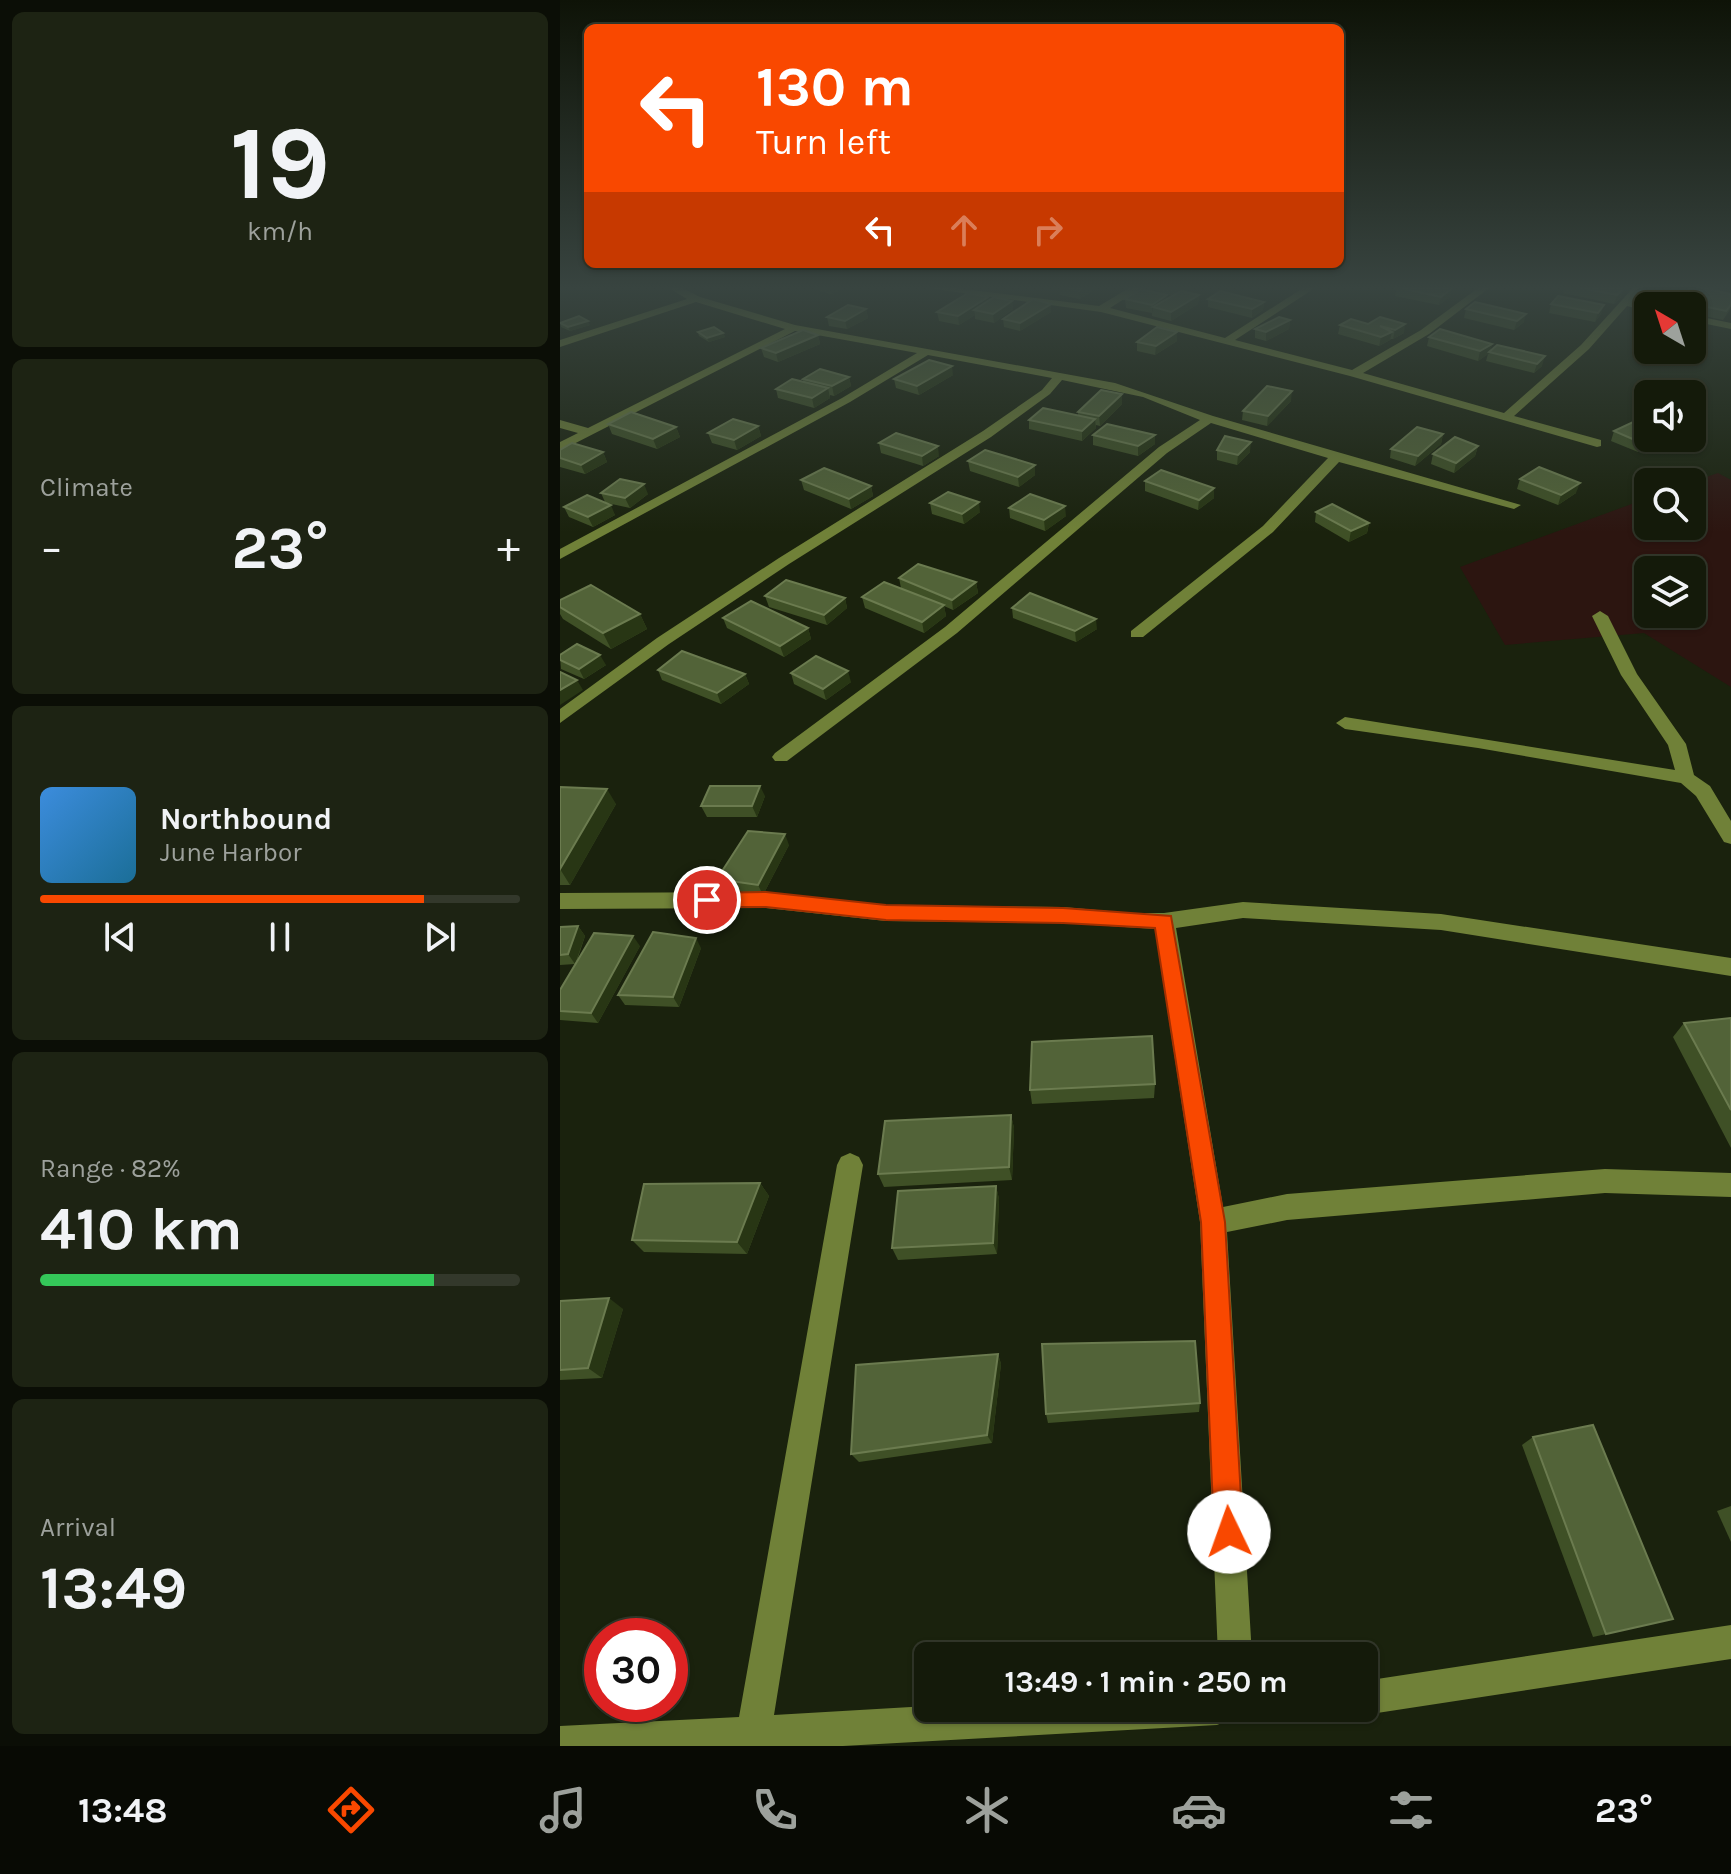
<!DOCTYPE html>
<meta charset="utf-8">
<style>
:root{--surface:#141a0a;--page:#1d2313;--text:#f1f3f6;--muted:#9da19c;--line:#33382b;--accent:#f94800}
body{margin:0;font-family:Karla,sans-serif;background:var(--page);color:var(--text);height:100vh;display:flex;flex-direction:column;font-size:30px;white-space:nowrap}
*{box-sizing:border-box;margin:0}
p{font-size:26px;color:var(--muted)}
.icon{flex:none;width:44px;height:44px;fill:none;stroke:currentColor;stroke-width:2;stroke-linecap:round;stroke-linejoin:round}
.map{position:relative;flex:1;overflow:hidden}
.side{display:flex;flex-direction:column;gap:12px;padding:12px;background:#0b0e06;width:560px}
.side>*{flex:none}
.banner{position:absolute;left:24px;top:24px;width:760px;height:244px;border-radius:12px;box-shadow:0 2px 6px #0004,0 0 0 2px var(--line);background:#f94800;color:#fff;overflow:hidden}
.needle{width:52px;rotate:321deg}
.controls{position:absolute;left:1074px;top:292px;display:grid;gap:16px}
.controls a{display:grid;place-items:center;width:72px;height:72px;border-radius:12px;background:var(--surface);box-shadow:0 2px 6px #0004,0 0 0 2px var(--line);font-size:40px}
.speed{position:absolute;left:24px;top:1618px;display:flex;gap:16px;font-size:40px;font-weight:700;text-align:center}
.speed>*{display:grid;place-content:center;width:104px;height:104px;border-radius:50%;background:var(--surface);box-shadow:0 2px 6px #0004,0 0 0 2px var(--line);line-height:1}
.speed .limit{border:12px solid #d22;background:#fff;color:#111}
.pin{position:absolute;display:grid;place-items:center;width:68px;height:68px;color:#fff;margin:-34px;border:4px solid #fff;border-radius:50%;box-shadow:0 2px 8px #0007}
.me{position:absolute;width:88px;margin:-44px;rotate:357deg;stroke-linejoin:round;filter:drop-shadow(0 0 6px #0008)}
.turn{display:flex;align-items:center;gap:28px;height:168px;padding:0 40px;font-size:36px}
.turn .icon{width:104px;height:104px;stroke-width:2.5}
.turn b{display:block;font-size:56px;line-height:68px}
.lanes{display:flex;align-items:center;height:76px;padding:0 40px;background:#0003;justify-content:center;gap:40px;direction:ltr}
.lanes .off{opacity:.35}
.big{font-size:60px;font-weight:700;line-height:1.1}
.side .card{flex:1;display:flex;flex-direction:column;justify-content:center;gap:12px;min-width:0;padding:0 28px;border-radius:12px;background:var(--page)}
.side .dial{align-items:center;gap:0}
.dial b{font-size:104px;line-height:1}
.song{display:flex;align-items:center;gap:24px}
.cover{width:96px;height:96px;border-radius:12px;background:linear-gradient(135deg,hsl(210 70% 55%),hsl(200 70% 35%))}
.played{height:8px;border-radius:4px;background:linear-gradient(90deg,var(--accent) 80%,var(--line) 80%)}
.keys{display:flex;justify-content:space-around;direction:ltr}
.heat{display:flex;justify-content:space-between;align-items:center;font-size:44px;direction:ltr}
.charge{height:12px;border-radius:6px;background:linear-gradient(90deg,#34c759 82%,var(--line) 0)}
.trip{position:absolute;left:354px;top:1642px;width:464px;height:80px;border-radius:12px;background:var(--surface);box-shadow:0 2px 6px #0004,0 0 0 2px var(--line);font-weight:700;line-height:80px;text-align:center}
.dock{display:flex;height:128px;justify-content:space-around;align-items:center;background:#080a04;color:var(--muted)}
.dock .icon{width:56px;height:56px}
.dock .on{color:var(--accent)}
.dock b{font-size:36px;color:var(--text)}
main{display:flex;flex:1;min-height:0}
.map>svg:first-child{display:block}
.green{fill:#2c1510;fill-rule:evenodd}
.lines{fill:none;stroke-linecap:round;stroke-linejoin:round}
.minor{fill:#708138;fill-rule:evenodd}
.wall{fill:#3f5026}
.shaded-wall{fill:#283614}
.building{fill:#526338;stroke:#6b7b4f;stroke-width:2}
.route{fill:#f94800;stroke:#a22f00;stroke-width:2}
</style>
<main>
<section class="side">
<div class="card dial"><b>19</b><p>km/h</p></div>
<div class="card"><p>Climate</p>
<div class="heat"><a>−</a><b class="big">23°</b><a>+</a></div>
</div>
<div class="card">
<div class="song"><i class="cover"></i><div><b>Northbound</b><p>June Harbor</p></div></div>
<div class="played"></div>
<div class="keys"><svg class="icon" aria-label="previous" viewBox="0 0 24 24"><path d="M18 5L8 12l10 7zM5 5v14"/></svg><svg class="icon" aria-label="pause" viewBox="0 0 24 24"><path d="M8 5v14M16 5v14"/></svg><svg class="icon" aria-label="next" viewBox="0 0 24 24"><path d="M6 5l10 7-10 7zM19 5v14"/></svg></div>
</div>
<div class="card"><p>Range · 82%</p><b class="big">410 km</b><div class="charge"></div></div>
<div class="card"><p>Arrival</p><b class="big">13:49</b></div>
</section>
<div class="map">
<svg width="1171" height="1746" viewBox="0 0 1171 1746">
<rect width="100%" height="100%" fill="#1a220d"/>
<path class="green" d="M1158 473 1171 480V687L1084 633 945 645 900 567 1088 498V526H1132V482ZM1088 570H1132V614H1088Z"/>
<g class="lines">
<g class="minor">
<path d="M109 288H122L140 297 235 325 555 383 653 416 961 505 954 509 779 462 713 532 583 637H571V631L703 526 768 458 651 423 607 453 397 633 227 761H215L212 757 215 753 385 627 599 447 640 420 583 397 502 380 490 394 431 437 229 564 109 644 0 723V709L97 638 219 558 423 431 482 390 492 378 368 355 290 402 0 559V549L282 398 357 353 235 331 0 451V442L18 433 0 428V420L28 428 225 329 136 302 0 347V340L127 299Z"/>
<path d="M367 288H396L539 306 569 288H581L550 308 665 338 743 288H755L675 340 792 370 861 330 918 288H929L869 334 803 373 944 413 1021 345 1073 288H1083L1072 301 1092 306H1088V311L1067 306 1029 349 954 416 1041 440V446L1037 447 790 376 541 312Z"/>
<path d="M1132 315 1171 323V329L1132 321Z"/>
<path d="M1040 611 1048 616 1077 674 1126 744 1134 775 1150 786 1171 821V844L1164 842 1136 796 1121 783 918 748 785 729 776 723 785 717 1115 770 1108 745 1061 675 1032 616Z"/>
<path d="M206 892 326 905 503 907 571 913H604L683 902 881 914 1171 958V976L881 930 683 918 616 928 663 1207 727 1194 1045 1169 1171 1173V1197L1045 1193 727 1220 667 1232 692 1656H658L640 1222 595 929 503 923 326 921 206 908 0 909V893Z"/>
<path d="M290 1153 299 1157 303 1165 214 1715 368 1706 674 1708 669 1720 657 1725 283 1746H0V1726L179 1717 277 1165 281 1157Z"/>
<path d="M1171 1625V1659L804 1715 791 1708H804V1681Z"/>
</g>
</g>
<g class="wall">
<path d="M256 288H284L271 294 256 290Z"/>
<path d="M500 288H536L520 299 500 295Z"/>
<path d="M594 288H630V291L626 293 639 295 638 304 611 321 592 316V313L566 308 565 299 607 295V299L613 296 594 290Z"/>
<path d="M837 288H892L890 297 879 305 835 296Z"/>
<path d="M1005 288H1064L1061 297 1054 304 1003 293Z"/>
<path d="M1130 288 1171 308 1163 320 1140 315 1144 306 1123 301 1126 293Z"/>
<path d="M428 297 429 301H452L453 309 434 323 415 319V315L399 325 379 321 377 312Z"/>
<path d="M648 299 704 302 703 310 692 318 648 307Z"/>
<path d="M491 304V312L460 331 444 327 443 319Z"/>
<path d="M991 304 1041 314 1035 322 989 313Z"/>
<path d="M306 309 308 318 287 329 269 326 267 317Z"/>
<path d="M906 309 964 322 954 330 904 318Z"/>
<path d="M730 320 729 329 706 341 695 338V329Z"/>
<path d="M0 322 30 325 10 331 1 327Z"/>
<path d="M808 324 844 333 833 339H831L830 340 819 346 778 334 780 325Z"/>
<path d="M138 332 163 333 165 337 149 342 139 336Z"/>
<path d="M258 335 260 344 218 362 204 357 201 348Z"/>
<path d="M869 337 932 344 930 351 982 366 974 373 926 361 928 354 918 361 867 346Z"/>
<path d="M617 341 595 355 577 351V342Z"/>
<path d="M393 375 359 395 336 388 334 379Z"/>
<path d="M289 377 291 386 274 396 270 395V398L254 408 218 398 216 389 243 382V379Z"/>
<path d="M731 401 707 426 682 420 683 411Z"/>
<path d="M562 404 540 426 536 425V428L522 441 469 429V420L518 415V412Z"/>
<path d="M48 424 116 427 120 437 97 449 52 434Z"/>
<path d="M198 426 201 436 177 450 152 443 148 433Z"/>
<path d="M1054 431 1088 438H1106L1078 452 1051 441Z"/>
<path d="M883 434 881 444 855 466 830 458 831 449Z"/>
<path d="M533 435H595V444L578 456 533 445Z"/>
<path d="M319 443 379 456 363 466 321 453Z"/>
<path d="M918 446 915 456 894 473 871 464 873 454Z"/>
<path d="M0 450 43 452 47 462 25 474 0 467Z"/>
<path d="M657 450 690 452 677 465 657 460Z"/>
<path d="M408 461 475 475 459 487 410 471Z"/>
<path d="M960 479 1016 493 998 505 957 489Z"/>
<path d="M241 480 311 486 313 496 291 509 244 490Z"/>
<path d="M585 481 654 498 638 510 585 491Z"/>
<path d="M41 493 88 494 70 508 47 503 55 515 33 527 9 517 4 507 45 502Z"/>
<path d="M370 503 420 512 404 524 372 514Z"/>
<path d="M449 508 506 516 485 531 450 518Z"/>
<path d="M756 512 809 523 807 533 789 542 755 522Z"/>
<path d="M339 578 416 582 418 593 393 610 384 606 386 616 364 633 305 608 302 597 341 588Z"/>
<path d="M205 596 285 598 287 608 267 625 209 607Z"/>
<path d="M0 600 80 614 87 629 51 649 3 619 0 614Z"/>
<path d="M452 608 537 629 516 642 453 618Z"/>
<path d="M163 618 248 628 251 639 224 657 167 628Z"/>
<path d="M0 655 46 665 24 679 1 669Z"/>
<path d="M98 670 185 674 189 684 161 704 102 680Z"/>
<path d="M231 673 291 682 266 700 234 684Z"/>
<path d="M0 787 56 804 10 885H0Z"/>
<path d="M205 796 197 817H147L141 806Z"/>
<path d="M229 845 203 895 162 889 157 879Z"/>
<path d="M18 926 25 936 16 964 80 946 38 1023 0 1020V990L15 964 0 965V927Z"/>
<path d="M141 948 119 1007 65 1005 58 995Z"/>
<path d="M1171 1018V1148L1113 1037 1124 1023Z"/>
<path d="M595 1084 594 1098 472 1104 470 1090Z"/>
<path d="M451 1115 454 1128 452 1180 324 1187 318 1174Z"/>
<path d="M200 1183 209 1196 187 1254 84 1252 72 1240Z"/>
<path d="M436 1186 439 1199 437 1254 338 1260 332 1248Z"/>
<path d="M0 1301 63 1309 42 1378 0 1380Z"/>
<path d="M438 1354 441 1364 432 1443 299 1462 291 1454Z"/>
<path d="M640 1403 639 1412 488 1423 486 1414Z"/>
<path d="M973 1437 1113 1619 1033 1637 962 1445Z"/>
<path d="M1171 1506V1542L1157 1511Z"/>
</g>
<g class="shaded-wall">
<path d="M270 288H284L271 294Z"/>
<path d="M523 288H536L520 299 519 291Z"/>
<path d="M617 288H630V291L617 297Z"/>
<path d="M892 288 890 297 879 305 881 297Z"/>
<path d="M1064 288 1061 297 1054 304 1057 295Z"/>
<path d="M607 295V304L593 307 592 314V305Z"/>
<path d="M639 295 638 304 611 321V312Z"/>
<path d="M428 297 429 305 414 310 415 315 399 325 398 316Z"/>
<path d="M452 301 453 309 434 323 433 314Z"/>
<path d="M704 302 703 310 692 318V309Z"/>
<path d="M491 304V312L460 331V323Z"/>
<path d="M1044 305 1041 314 1035 322 1038 313Z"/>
<path d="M306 309 308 318 287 329 285 321Z"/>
<path d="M966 314 964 322 954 330 957 321Z"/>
<path d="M730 320 729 329 706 341V332Z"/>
<path d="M28 321 30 325 10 331 8 327Z"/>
<path d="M845 324 844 333 833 339 835 330Z"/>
<path d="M617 332V341L595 355 596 346Z"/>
<path d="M832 332 830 340 819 346 821 337Z"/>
<path d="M163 333 165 337 149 342 147 338Z"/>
<path d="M258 335 260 344 218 362 216 353Z"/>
<path d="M932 344 930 353 918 361 920 351Z"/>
<path d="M985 356 982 366 974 373 977 364Z"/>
<path d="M392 366 393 375 359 395 357 386Z"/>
<path d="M289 377 291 386 274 396 272 386Z"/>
<path d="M268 388 270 398 254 408 252 398Z"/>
<path d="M732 391 731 401 707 426 708 416Z"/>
<path d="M562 394V404L540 426 539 416Z"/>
<path d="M535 419 536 428 522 441V431Z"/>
<path d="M198 426 201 436 177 450 174 440Z"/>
<path d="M116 427 120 437 97 449 93 439Z"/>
<path d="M883 434 881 444 855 466 858 456Z"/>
<path d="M595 435V444L578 456V446Z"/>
<path d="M1090 438H1106L1078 452 1082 443Z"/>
<path d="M691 442 690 452 677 465 678 455Z"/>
<path d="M378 446 379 456 363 466 362 456Z"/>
<path d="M918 446 915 456 894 473 896 463Z"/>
<path d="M43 452 47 462 25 474 21 465Z"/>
<path d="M475 465V475L459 487 458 477Z"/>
<path d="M1020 483 1016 493 998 505 1001 495Z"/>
<path d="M84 484 88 494 70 508 65 498Z"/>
<path d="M311 486 313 496 291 509 289 499Z"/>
<path d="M654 488V498L638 510 639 500Z"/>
<path d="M419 502 420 512 404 524 402 514Z"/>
<path d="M51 505 55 515 33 527 28 517Z"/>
<path d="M505 506 506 516 485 531 484 520Z"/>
<path d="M809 523 807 533 789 542 791 531Z"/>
<path d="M416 582 418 593 393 610 392 600Z"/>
<path d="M285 598 287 608 267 625 264 615Z"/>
<path d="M384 605 386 616 364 633 362 622Z"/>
<path d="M80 614 87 629 51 649 43 633Z"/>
<path d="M536 619 537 629 516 642 515 631Z"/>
<path d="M248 628 251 639 224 657 220 646Z"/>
<path d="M40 655 46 665 24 679 19 669Z"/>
<path d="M288 671 291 682 266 700 263 689Z"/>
<path d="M185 674 189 684 161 704 157 693Z"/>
<path d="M17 680 23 690 0 705V690Z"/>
<path d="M200 786 205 796 197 817 192 806Z"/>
<path d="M47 789 56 804 10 885 0 869Z"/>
<path d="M225 834 229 845 203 895 198 885Z"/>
<path d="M18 926 25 936 15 964 8 954Z"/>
<path d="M73 936 80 946 38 1023 31 1013Z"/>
<path d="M136 938 141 948 119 1007 113 997Z"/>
<path d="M451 1115 454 1128 452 1180 449 1167Z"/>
<path d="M200 1183 209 1196 187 1254 177 1242Z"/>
<path d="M436 1186 439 1199 437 1254 433 1243Z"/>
<path d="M49 1298 63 1309 42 1378 28 1368Z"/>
<path d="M438 1354 441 1364 432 1443 427 1435Z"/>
</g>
<g class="building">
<path d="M507 288H523L519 291Z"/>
<path d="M840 288H892L881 297Z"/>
<path d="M1021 288H1064L1057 295Z"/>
<path d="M1130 288H1143L1171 294V305L1166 311 1143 306 1150 297 1126 293Z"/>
<path d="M581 289 607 295 592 305 565 299Z"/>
<path d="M621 291 639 295 611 312 593 307Z"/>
<path d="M660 291 704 302 692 309 648 299Z"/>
<path d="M408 293 428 297 398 316 377 312Z"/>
<path d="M998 296 1044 305 1038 313 991 304Z"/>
<path d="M434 297 452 301 433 314 414 310Z"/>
<path d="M473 299 491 304 460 323 443 319Z"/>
<path d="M915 302 966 314 957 321 906 309Z"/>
<path d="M288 305 306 309 285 321 267 317Z"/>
<path d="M19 316 28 321 8 327 0 323Z"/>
<path d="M719 317 730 320 706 332 695 329Z"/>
<path d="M820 317 845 324 835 330 820 326 832 332 821 337 780 325 791 319 808 324Z"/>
<path d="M154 327 163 333 147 338 138 332Z"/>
<path d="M597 327 617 332 596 346 577 342Z"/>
<path d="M880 329 932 344 920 351 869 337Z"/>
<path d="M243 330 258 335 216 353 201 348Z"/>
<path d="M937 345 985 356 977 364 929 352Z"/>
<path d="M369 360 392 366 357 386 334 379Z"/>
<path d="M260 369 289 377 272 386 243 379Z"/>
<path d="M232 379 268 388 252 398 216 389Z"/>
<path d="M707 386 732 391 708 416 683 411Z"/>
<path d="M541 390 562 394 539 416 518 412Z"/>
<path d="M483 408 535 419 522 431 469 420Z"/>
<path d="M71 412 116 427 93 439 48 424Z"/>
<path d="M1088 415V438H1090L1082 443 1054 431Z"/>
<path d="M173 419 198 426 174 440 148 433Z"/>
<path d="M547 424 595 435 578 446 533 435Z"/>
<path d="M857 427 883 434 858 456 831 449Z"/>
<path d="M336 433 378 446 362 456 319 443Z"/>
<path d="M665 436 691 442 678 455 657 450Z"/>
<path d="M895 437 918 446 896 463 873 454Z"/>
<path d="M12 443 43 452 21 465 0 458V450Z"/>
<path d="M425 450 475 465 458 477 408 461Z"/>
<path d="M979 467 1020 483 1001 495 960 479Z"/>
<path d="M264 468 311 486 289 499 241 480Z"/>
<path d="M601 470 654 488 639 500 585 481Z"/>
<path d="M60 479 84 484 65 498 41 493Z"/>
<path d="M388 492 419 502 402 514 370 503Z"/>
<path d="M470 494 505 506 484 520 449 508Z"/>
<path d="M27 495 51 505 28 517 4 507Z"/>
<path d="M772 504 809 523 791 531 756 512Z"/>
<path d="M358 564 416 582 392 600 339 578Z"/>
<path d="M226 580 285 598 264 615 205 596Z"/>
<path d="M324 582 384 605 362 622 302 597Z"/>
<path d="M31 585 80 614 43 633 0 607V600Z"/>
<path d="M470 593 536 619 515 631 452 608Z"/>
<path d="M191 601 248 628 220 646 163 618Z"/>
<path d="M17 644 40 655 19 669 0 660V655Z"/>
<path d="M122 651 185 674 157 693 98 670Z"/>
<path d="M256 656 288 671 263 689 231 673Z"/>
<path d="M0 672 17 680 0 690Z"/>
<path d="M150 786H200L192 806H141Z"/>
<path d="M0 787 47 789 0 869Z"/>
<path d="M188 831 225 834 198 885 157 879Z"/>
<path d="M18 926 8 954 0 955V927Z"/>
<path d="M93 932 136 938 113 997 58 995Z"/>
<path d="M34 933 73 936 31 1013 0 1011V990Z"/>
<path d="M1171 1018V1110L1124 1023Z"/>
<path d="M592 1036 595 1084 470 1090 472 1042Z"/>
<path d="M451 1115 449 1167 318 1174 325 1121Z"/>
<path d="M200 1183 177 1242 72 1240 84 1184Z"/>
<path d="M436 1186 433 1243 332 1248 338 1191Z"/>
<path d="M49 1298 28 1368 0 1370V1301Z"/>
<path d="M635 1341 640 1403 486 1414 482 1344Z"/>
<path d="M438 1354 427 1435 291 1454 296 1365Z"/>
<path d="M1033 1425 1113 1619 1046 1634 973 1437Z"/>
</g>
<linearGradient id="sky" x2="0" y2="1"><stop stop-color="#0e1307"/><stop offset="0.54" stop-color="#384440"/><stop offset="1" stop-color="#384440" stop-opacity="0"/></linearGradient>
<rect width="1171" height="533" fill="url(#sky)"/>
<path class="route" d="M206 892 326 905 503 908 611 916 665 1222 683 1532 679 1542 669 1546 659 1542 654 1532 641 1222 595 928 503 923 326 920 206 907H147L138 900 147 893Z"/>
</svg>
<div class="controls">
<a><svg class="needle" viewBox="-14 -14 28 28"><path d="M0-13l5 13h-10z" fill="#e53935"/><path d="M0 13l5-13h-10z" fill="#9da19c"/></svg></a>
<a><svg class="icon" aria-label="sound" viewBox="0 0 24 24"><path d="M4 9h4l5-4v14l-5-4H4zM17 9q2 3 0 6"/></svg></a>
<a><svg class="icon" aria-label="search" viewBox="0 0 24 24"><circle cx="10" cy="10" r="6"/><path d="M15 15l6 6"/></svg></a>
<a><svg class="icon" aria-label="layers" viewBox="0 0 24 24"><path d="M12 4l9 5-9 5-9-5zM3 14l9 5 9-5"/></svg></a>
</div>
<div class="speed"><div class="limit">30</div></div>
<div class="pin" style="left:147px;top:900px;background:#d93025"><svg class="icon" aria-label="arrive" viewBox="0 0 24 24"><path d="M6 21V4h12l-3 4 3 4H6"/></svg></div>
<svg class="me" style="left:669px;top:1532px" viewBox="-20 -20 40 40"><circle r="19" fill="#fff"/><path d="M0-13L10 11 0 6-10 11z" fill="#f94800"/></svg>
<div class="trip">13:49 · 1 min · 250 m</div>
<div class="banner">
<div class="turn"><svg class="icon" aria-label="left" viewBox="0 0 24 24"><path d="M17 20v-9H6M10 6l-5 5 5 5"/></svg><div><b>130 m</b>Turn left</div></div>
<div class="lanes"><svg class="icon" aria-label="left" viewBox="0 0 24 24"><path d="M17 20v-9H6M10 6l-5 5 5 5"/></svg><svg class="icon off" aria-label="ahead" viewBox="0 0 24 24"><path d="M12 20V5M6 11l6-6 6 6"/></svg><svg class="icon off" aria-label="right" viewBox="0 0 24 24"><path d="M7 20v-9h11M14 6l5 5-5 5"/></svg></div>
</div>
</div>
</main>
<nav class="dock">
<b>13:48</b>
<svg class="icon on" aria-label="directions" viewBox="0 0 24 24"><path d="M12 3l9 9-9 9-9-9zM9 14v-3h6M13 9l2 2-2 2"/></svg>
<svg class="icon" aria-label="music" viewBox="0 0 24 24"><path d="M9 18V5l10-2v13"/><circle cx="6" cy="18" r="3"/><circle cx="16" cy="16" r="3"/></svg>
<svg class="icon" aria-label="phone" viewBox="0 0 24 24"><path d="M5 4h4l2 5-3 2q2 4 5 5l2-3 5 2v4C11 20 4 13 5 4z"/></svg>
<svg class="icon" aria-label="climate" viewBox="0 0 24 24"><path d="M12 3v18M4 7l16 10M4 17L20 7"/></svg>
<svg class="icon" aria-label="car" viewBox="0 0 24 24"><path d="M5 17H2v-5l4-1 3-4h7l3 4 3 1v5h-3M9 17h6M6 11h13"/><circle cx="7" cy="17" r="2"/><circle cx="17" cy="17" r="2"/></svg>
<svg class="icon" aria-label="filters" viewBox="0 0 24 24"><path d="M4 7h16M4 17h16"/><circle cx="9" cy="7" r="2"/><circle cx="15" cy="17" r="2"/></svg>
<b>23°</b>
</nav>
